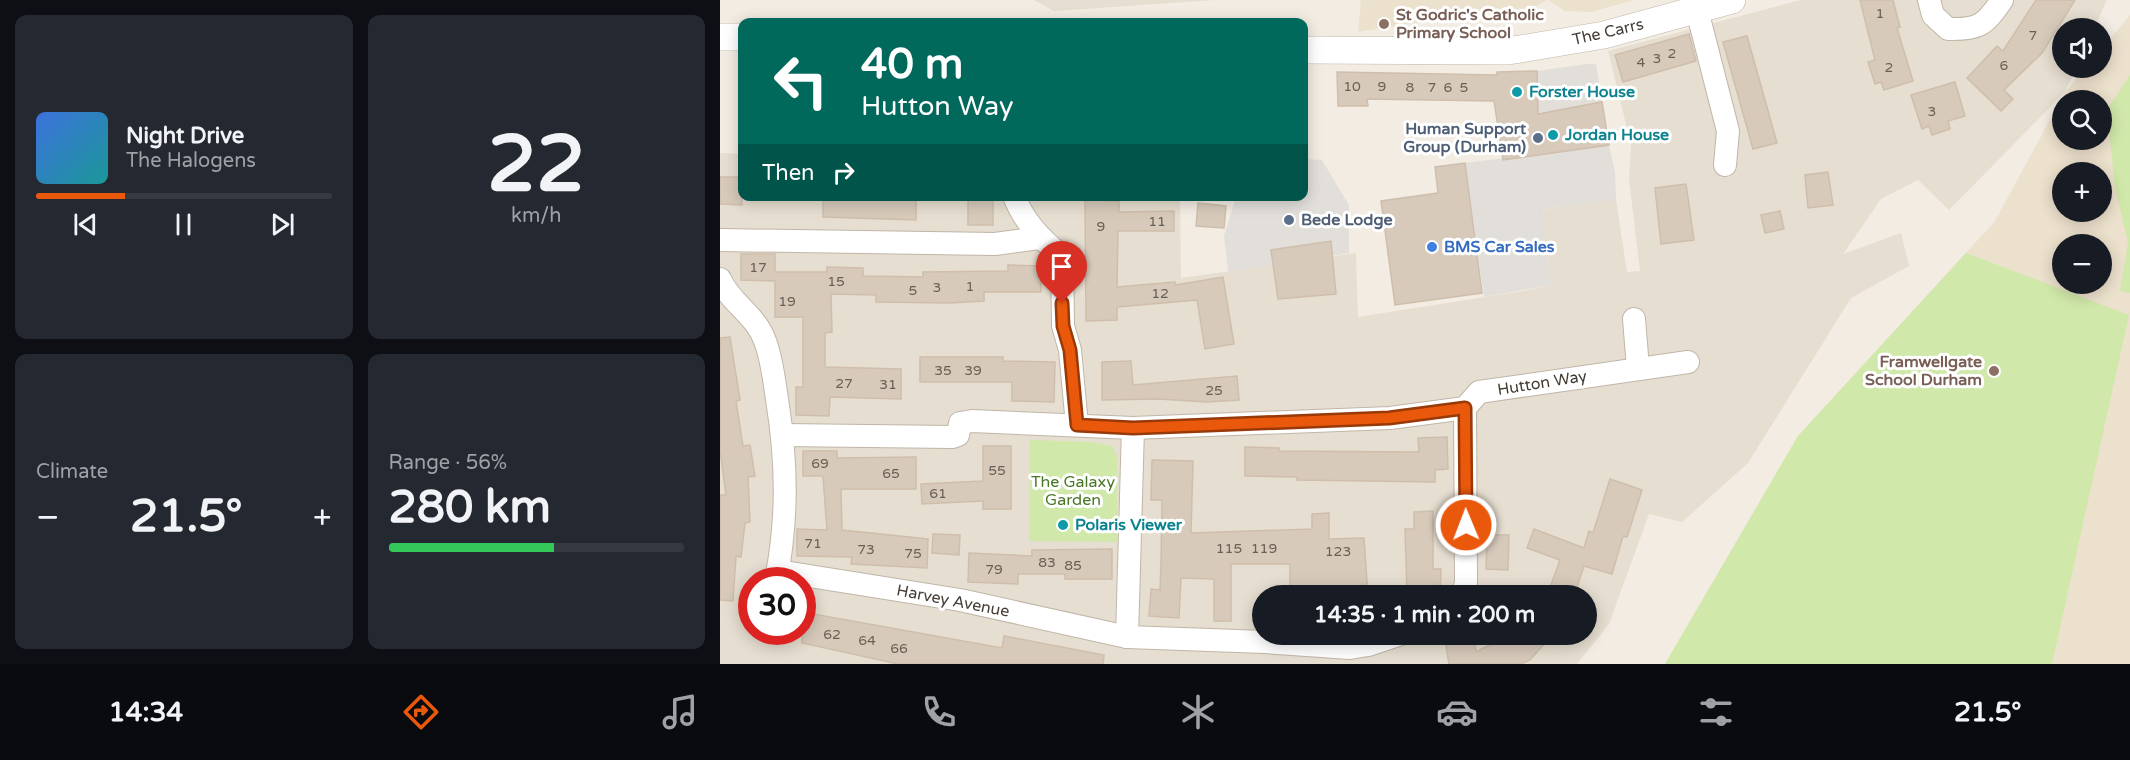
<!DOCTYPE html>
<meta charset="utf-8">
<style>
:root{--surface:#171b24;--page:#242831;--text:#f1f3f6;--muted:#9ea1a6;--line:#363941;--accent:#ea580c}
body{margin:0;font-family:"Varela Round",sans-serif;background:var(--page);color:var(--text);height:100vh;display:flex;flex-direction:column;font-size:22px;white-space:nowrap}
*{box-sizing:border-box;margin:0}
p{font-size:20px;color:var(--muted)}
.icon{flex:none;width:33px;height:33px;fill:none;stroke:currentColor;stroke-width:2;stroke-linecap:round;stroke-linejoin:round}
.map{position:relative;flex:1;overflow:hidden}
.drawer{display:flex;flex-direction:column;gap:15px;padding:15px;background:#0d0f14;width:720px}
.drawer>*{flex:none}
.top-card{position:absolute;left:18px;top:18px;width:570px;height:183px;border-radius:12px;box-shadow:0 3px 15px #0003;background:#00695c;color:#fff;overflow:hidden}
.buttons{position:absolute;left:1332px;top:18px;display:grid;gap:12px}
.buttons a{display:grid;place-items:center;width:60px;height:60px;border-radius:50%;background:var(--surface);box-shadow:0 3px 15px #0003;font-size:30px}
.speed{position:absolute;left:18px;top:567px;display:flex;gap:12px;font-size:30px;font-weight:700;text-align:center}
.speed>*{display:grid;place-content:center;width:78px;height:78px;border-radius:50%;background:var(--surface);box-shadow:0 3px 15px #0003;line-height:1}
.speed .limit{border:9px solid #d22;background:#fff;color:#111}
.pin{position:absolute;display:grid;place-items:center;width:51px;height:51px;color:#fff;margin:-62px -26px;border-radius:50% 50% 50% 0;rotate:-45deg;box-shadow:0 0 6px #0007}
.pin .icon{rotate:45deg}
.me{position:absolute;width:66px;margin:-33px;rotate:359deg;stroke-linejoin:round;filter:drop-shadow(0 0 4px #0008)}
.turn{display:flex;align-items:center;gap:21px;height:126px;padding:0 24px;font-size:27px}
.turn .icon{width:78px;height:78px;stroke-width:2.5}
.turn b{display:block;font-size:42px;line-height:51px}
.then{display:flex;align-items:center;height:57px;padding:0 24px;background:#0003;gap:12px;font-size:22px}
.big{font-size:45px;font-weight:700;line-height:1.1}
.drawer .widget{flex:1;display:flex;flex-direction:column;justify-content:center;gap:9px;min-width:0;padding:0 21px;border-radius:12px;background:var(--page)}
.drawer .dial{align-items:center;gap:0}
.dial b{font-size:78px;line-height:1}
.song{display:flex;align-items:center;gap:18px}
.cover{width:72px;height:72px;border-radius:9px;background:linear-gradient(135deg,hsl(220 70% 55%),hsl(180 70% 35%))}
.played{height:6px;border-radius:3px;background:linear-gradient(90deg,var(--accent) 30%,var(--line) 30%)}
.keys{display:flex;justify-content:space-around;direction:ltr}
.heat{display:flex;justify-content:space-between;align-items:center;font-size:33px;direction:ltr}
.charge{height:9px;border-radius:4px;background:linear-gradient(90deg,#34c759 56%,var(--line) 0)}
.drawer .tiles{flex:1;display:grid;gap:15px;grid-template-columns:repeat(2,1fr)}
.trip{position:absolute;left:532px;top:585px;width:345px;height:60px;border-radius:30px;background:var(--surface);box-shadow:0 3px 15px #0003;font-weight:700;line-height:60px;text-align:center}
.menu{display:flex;height:96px;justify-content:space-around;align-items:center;background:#090b0e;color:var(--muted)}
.menu .icon{width:42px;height:42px}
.menu .selected{color:var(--accent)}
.menu b{font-size:27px;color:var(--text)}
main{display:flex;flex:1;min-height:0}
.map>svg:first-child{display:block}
.residential{fill:#e6ded0;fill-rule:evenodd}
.education{fill:#ece1cc;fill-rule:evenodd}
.green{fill:#d0e8a9}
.parking{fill:#e2dfdb}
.building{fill:#d7cabb;stroke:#cfbeab;stroke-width:1.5}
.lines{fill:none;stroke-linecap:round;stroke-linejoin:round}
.minor-casing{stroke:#c0b6a8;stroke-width:24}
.tertiary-casing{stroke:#c0b6a8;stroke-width:28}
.minor{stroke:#fff;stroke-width:22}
.tertiary{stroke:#fff;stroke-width:27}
.route-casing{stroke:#983908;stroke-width:15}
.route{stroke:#ea580c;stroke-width:10}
.education-dot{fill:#8d6e63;stroke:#fff;stroke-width:2}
.culture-dot{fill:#0f9aa8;stroke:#fff;stroke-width:2}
.service-dot{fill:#5c6f8a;stroke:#fff;stroke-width:2}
.shop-dot{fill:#3f7fe0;stroke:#fff;stroke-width:2}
.labels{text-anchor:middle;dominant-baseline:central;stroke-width:6;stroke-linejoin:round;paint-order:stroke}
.number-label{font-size:14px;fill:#696055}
.education-label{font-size:16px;font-weight:bold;fill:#785e54;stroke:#fff;text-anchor:start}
.street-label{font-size:16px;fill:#443c33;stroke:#fff}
.culture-label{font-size:16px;font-weight:bold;fill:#0d838f;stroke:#fff;text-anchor:start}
.service-label{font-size:16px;font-weight:bold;fill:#4e5e75;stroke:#fff;text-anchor:end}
.shop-label{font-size:16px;font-weight:bold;fill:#366cbe;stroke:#fff;text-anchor:start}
.park-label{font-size:16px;fill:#497625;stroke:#fff}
</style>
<main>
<section class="drawer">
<div class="tiles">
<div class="widget">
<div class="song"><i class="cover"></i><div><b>Night Drive</b><p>The Halogens</p></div></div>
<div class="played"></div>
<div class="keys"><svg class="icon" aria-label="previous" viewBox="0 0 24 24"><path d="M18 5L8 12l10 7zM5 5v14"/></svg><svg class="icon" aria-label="pause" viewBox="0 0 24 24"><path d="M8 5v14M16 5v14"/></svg><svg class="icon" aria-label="next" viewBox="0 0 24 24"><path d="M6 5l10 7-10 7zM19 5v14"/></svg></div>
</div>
<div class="widget dial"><b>22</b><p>km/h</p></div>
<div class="widget"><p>Climate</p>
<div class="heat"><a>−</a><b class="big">21.5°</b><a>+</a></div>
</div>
<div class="widget"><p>Range · 56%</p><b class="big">280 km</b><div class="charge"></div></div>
</div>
</section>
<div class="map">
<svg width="1410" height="664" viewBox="0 0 1410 664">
<rect width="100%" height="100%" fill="#f2ece3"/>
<g class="residential">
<path d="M314 0H495L334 11Z"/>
<path d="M1081 0H1387L1374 28H1342V68H1356L1345 92 1229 210 1198 180 1161 199 1123 254 1181 233 1189 266 1131 298 1028 463 962 522 929 514 889 624 857 664H0V153L22 154V196L460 197 461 278 636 253 638 317 803 291 831 285 823 209 896 200 907 272 920 271 909 179 911 144 888 51ZM32 580H82V632H32ZM543 596H867V634H543Z"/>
</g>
<g class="education">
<path d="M641 0H827L809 11 737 16 638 32Z"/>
<path d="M828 0H914L871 12 845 11Z"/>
<path d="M1410 15V664H945L1078 436 1275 221 1345 92 1366 68H1382V49ZM1342 100H1382V140H1342ZM1342 172H1382V212H1342ZM1342 244H1382V284H1342Z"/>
</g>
<g class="green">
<path d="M1410 75V293L1400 291 1408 242 1395 188 1387 110Z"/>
<path d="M1246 253 1409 315 1332 664H945L1078 436Z"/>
<path d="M310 440 372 442 393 446 397 457V542L309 541Z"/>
</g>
<g class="parking">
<path d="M867 64H876L882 102 818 113 817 71Z"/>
<path d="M889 145 895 172 896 200 823 209 831 285 764 297 745 163Z"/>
<path d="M584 159 602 160 629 205V253L508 272 504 236 516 197 584 196Z"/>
</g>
<g class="building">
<path d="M1140 0H1173L1180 27 1177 28 1193 81 1164 90 1161 82 1155 84 1148 62 1155 60Z"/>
<path d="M1316 0H1355L1322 53 1284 90 1293 99 1281 111 1247 78 1277 46 1283 51Z"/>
<path d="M969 34 976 61 903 82 895 55Z"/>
<path d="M1027 36 1057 143 1033 149 1003 42Z"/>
<path d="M817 71 818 114 882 102 889 145 783 160 774 101 647 99 648 106H618L617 72 777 75V72Z"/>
<path d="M1235 82 1245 116 1228 121 1230 129 1212 135 1209 126 1202 129 1191 95Z"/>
<path d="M745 163 762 293 675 305 661 201 718 193 715 167Z"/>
<path d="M1108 172 1113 205 1088 208 1085 175Z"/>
<path d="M0 177H22V205L0 204Z"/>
<path d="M966 184 974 240 941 244 935 188Z"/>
<path d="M103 196H196V220L103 217Z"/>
<rect x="248" y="196" width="25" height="29"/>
<path d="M365 200 399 201V212L454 211V231H398L397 287 455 282V285L503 277 514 344 485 349 477 300 397 307V320L366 321Z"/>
<path d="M478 203 506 206 504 228 476 226Z"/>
<path d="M1060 211 1064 229 1045 233 1041 215Z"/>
<path d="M611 241 616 294 558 299 551 250Z"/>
<path d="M21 254H55V272H107V267L143 268V276L203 277V272L288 271V265L321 266V292H264V301L230 303 156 302V295L111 294 112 332 105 333V367L181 369V399L110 397 109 416 76 415V387H83V317H55V281L21 280Z"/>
<path d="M10 337 20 400 16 401 23 446 30 445 35 476 28 477 30 522 25 523 21 557 16 556 13 601 0 600V495H6L0 450V338Z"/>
<path d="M200 357H283V361L335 362 334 402 292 401V382H200Z"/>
<path d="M411 361 413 385 517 376 519 400 487 402 439 399 382 400V362Z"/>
<path d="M727 437 728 469 715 470V482L577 480V477L525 476V447L559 448V451L699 452 698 438Z"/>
<path d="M263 446H291V509H263V501L202 504 201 484 263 481Z"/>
<path d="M83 451H117V458L196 457V489H121L122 530 208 539 207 568 131 564 132 557 77 556V529L107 530 103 476H83Z"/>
<path d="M432 460 473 461 471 533 592 529V514L609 513V539L644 538 648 596H570V564H511V621H494V579L461 578 459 618 429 616 431 589 440 590 441 563 442 500H431Z"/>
<path d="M890 479 922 490 907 537 903 536 892 574 864 566 854 596H827L840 560 807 548 814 529 864 548 869 531 873 533Z"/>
<path d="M713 511V569H721L720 595 687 594 685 529H694V512Z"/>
<path d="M213 534 240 535 239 555 212 553Z"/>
<path d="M767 535H789L788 570 766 569Z"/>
<path d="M392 549V579H345V574H298V584L248 582 249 553 312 556V550Z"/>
<path d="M82 612 282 648 284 636 384 655 383 664H178L82 643Z"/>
<path d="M791 634H833L810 660 801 664H729L725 639 754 635 756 652Z"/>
</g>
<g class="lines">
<g class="minor-casing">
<g id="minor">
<path d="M1209 0 1213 15 1228 29C1259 30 1265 25 1282 0"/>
<path d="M977 10 1008 131 1005 165"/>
<path d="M294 196C304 222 321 240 342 256L343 326 350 350 357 425"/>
<path d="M0 240 275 244 319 238"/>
<path d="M0 279C10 303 37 316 45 341 52 359 54 380 57 399 67 463 68 517 56 580"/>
<path d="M914 319 918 368"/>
<path d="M63 435 232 437 238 435 240 423 252 421 413 428 670 418 745 408 759 392 968 362"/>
<path d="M58 571 240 600 407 637 545 642 630 648 648 645 681 634"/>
<path d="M742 596 746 583 745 408"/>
<path d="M407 637 413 428"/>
</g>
</g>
<g class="tertiary-casing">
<g id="tertiary">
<path d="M0 37H22"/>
<path d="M584 50 788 51 884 35 1012 0"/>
</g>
</g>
<use href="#minor" class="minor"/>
<use href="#tertiary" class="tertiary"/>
</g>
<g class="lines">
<g class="route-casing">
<path id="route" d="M342 303 343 326 350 350 357 425 413 428 669 418 745 408 746 525"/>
</g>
<use href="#route" class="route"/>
</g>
<g class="education-dot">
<circle cx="664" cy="24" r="6"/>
<circle cx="1274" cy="371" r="6"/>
</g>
<g class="culture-dot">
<circle cx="797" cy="92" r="6"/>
<circle cx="833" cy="135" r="6"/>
<circle cx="343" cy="525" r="6"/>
</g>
<g class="service-dot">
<circle cx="818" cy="138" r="6"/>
<circle cx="569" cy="220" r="6"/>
</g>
<circle class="shop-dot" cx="712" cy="247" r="6"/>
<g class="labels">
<g class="number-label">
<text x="1160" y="13">1</text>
<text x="1313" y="35">7</text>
<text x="952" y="53">2</text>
<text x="937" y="58">3</text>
<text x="921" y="62">4</text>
<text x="1284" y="65">6</text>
<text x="1169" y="67">2</text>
<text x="632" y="86">10</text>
<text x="662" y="86">9</text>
<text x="690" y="87">8</text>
<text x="712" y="87">7</text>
<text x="728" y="87">6</text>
<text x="744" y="87">5</text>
<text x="1212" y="111">3</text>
<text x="437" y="221">11</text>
<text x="381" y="226">9</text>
<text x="38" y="267">17</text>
<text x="116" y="281">15</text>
<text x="250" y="286">1</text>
<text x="217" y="287">3</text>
<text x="193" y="290">5</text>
<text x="440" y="293">12</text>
<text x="67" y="301">19</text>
<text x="223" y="370">35</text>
<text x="253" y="370">39</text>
<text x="124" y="383">27</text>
<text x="168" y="384">31</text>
<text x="494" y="390">25</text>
<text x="100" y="463">69</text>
<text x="277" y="470">55</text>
<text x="171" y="473">65</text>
<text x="218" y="493">61</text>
<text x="93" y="543">71</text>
<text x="509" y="548">115</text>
<text x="544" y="548">119</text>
<text x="146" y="549">73</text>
<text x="618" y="551">123</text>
<text x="193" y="553">75</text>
<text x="327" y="562">83</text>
<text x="353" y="565">85</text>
<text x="274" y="569">79</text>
<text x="112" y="634">62</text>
<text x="147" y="640">64</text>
<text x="179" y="648">66</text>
</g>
<g class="education-label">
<text x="676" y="15">St Godric's Catholic<tspan x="676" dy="18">Primary School</tspan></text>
<text x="1262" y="362" text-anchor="end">Framwellgate<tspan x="1262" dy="18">School Durham</tspan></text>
</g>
<g class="street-label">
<text transform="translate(888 32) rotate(-13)">The Carrs</text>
<text transform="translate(822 383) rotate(-9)">Hutton Way</text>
<text transform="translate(233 601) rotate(11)">Harvey Avenue</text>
</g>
<g class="culture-label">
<text x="809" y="92">Forster House</text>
<text x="845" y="135">Jordan House</text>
<text x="355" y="525">Polaris Viewer</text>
</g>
<g class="service-label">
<text x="806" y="129">Human Support<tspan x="806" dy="18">Group (Durham)</tspan></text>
<text x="581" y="220" text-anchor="start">Bede Lodge</text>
</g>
<g class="shop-label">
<text x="724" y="247">BMS Car Sales</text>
</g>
<g class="park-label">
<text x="353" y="482">The Galaxy<tspan x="353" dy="18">Garden</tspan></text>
</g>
</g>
</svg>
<div class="buttons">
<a><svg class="icon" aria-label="sound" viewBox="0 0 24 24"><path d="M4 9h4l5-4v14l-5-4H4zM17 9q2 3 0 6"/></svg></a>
<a><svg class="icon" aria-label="search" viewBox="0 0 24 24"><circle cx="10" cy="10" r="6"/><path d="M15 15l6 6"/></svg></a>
<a>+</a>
<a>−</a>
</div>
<div class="speed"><div class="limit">30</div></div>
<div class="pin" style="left:342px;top:303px;background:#d93025"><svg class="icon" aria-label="arrive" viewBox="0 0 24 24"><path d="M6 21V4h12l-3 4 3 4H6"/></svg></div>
<svg class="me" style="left:746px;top:525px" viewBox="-20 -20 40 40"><circle r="17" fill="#ea580c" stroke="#fff" stroke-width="3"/><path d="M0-11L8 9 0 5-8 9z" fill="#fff"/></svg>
<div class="trip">14:35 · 1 min · 200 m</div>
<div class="top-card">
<div class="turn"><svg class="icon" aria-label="left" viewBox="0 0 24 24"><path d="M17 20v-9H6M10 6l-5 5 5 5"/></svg><div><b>40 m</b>Hutton Way</div></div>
<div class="then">Then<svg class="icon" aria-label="right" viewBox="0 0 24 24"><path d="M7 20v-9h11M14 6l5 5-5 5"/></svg></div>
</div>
</div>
</main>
<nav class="menu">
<b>14:34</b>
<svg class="icon selected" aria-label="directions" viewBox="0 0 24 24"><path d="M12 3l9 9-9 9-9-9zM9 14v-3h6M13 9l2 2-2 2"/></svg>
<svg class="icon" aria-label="music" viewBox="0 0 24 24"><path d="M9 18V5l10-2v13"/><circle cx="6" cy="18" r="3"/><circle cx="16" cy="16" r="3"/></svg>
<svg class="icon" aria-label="phone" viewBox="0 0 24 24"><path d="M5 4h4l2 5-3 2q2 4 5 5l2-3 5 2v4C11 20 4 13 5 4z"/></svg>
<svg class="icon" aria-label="climate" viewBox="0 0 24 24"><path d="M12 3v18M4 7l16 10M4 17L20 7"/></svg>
<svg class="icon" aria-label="car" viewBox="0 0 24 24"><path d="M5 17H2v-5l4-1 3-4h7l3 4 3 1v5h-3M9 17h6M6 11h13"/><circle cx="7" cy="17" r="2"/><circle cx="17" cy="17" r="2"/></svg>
<svg class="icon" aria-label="filters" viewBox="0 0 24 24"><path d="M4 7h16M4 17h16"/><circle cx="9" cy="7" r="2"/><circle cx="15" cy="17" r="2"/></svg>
<b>21.5°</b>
</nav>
